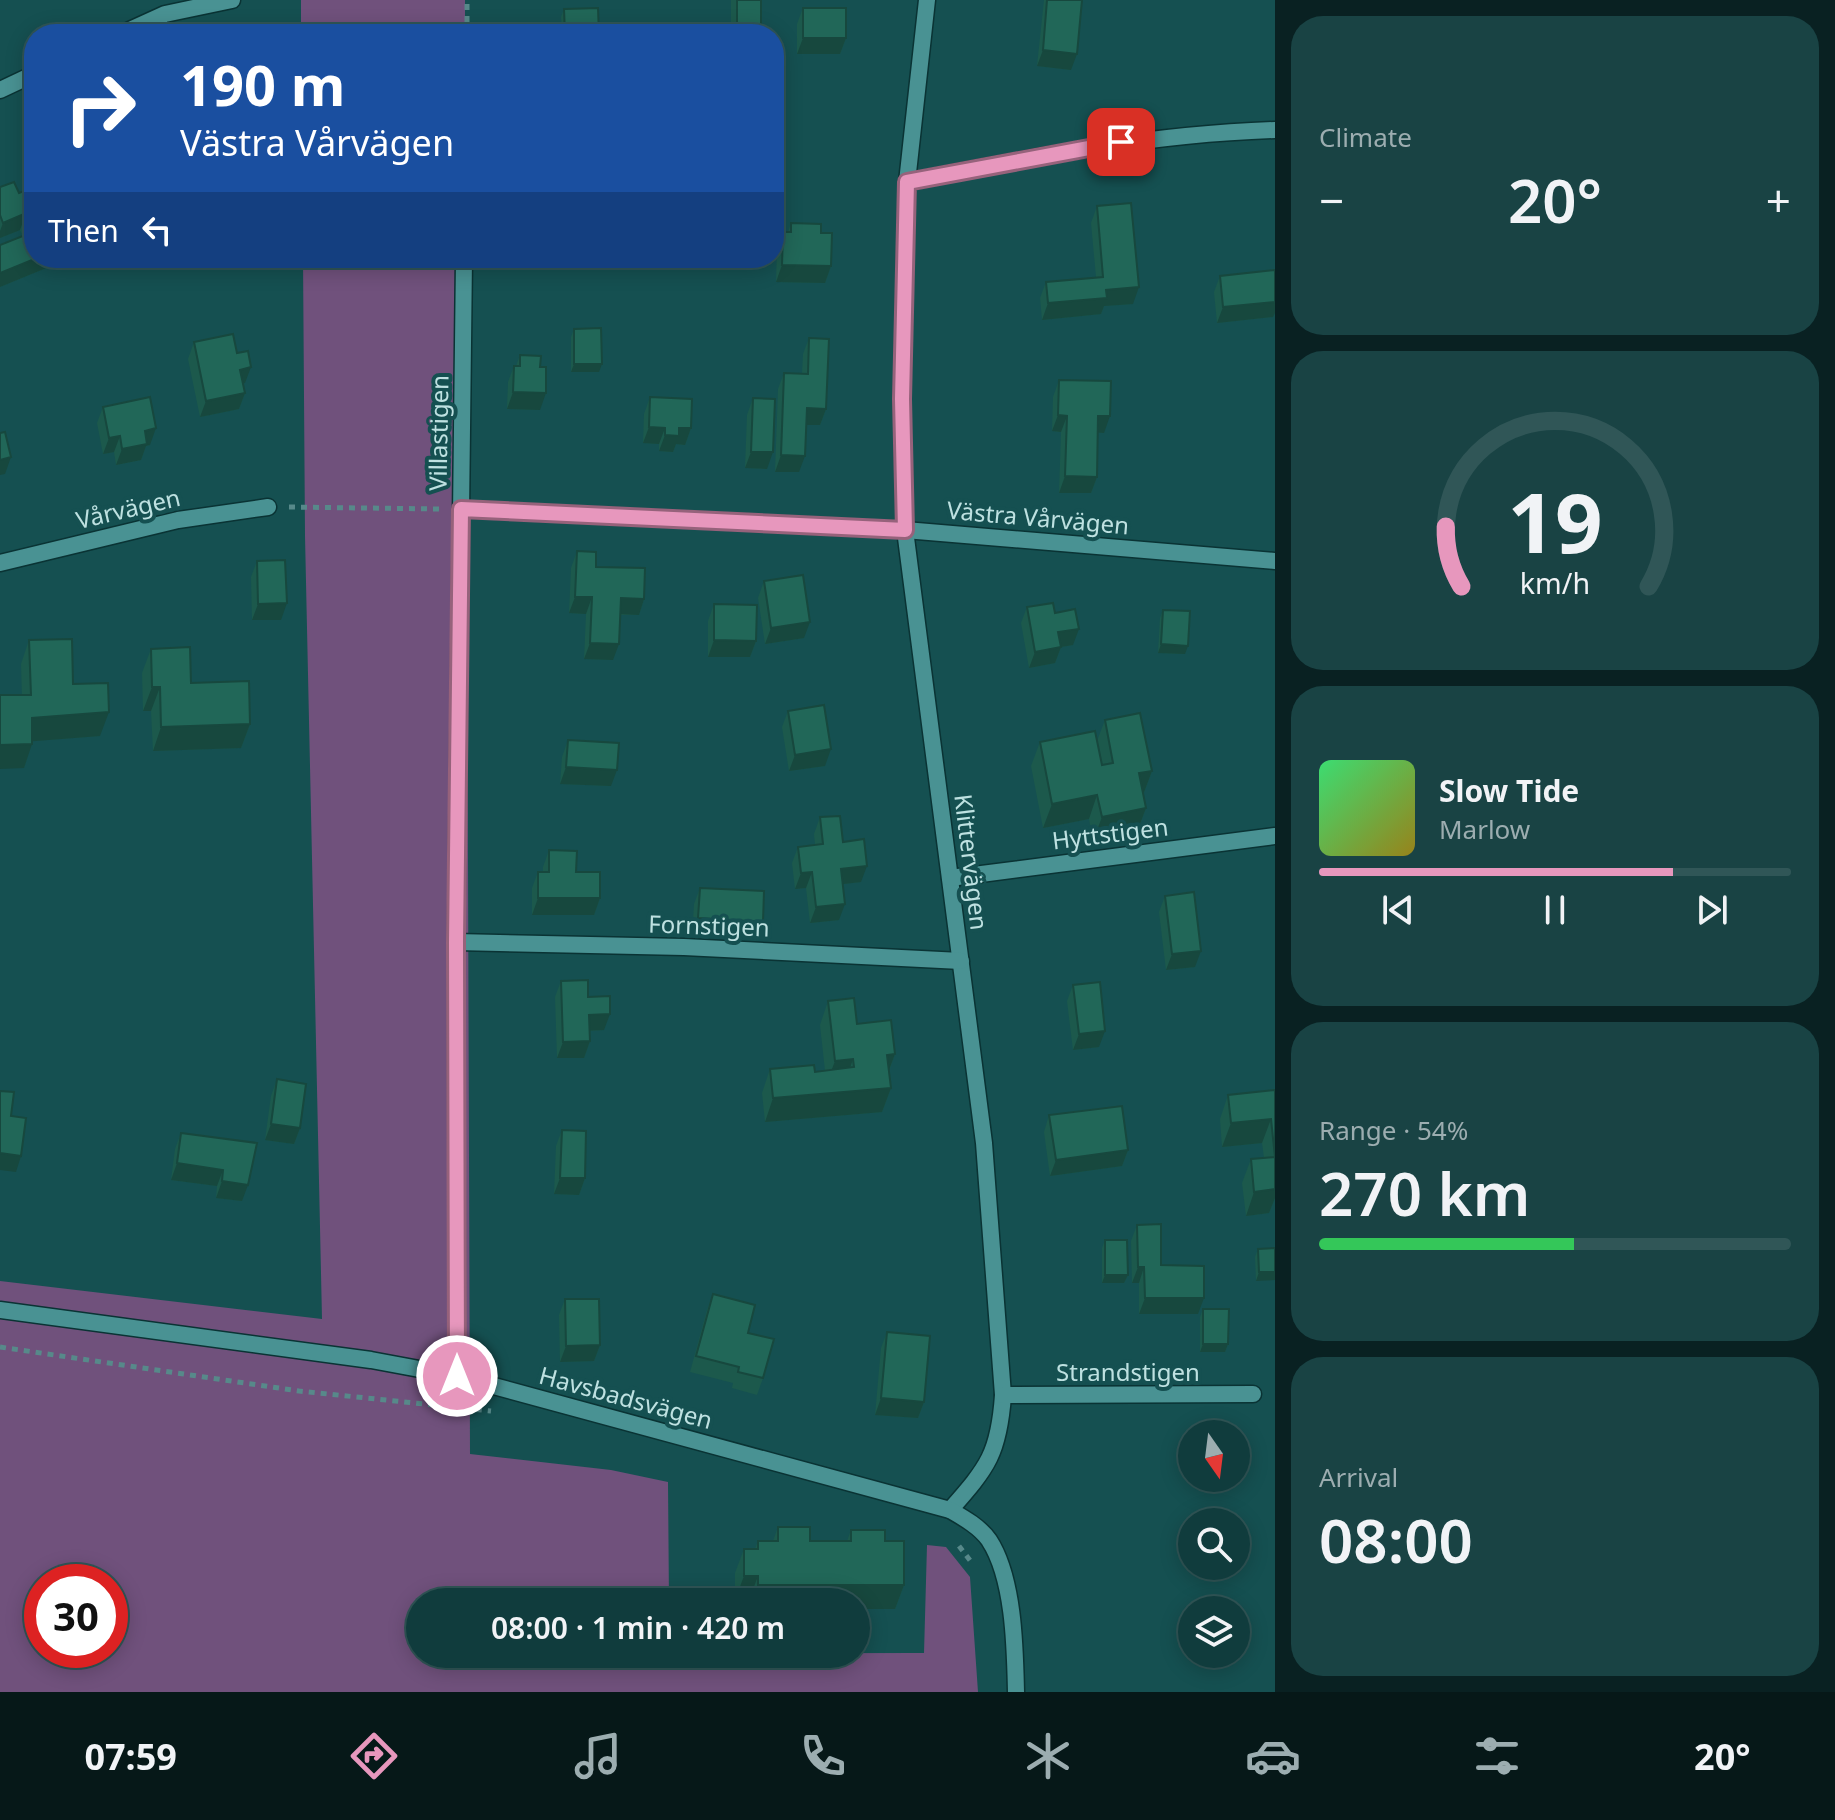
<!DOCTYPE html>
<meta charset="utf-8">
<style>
:root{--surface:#103c3d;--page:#194344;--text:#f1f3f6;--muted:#9cadb0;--line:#305657;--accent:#e797bd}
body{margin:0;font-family:"Noto Sans",sans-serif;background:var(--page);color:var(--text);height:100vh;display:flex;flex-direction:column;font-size:30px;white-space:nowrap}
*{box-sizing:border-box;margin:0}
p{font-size:26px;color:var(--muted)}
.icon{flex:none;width:44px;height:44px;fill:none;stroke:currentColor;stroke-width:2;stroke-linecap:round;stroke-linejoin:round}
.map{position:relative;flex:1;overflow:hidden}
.details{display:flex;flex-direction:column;gap:16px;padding:16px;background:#092122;width:560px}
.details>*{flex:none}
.guide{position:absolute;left:24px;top:24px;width:760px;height:244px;border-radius:32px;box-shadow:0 4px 20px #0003,0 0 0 2px var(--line);background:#1a4fa0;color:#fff;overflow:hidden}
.needle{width:52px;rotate:166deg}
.tools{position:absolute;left:1178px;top:1420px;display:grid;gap:16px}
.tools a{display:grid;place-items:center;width:72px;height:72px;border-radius:50%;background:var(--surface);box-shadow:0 4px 20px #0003,0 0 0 2px var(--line);font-size:40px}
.speed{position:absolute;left:24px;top:1564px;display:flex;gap:16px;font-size:40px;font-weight:700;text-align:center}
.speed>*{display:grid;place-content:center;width:104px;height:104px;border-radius:50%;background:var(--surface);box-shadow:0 4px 20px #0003,0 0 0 2px var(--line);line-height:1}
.speed .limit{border:12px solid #d22;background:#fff;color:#111}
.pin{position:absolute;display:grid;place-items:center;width:68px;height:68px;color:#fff;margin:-34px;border-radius:16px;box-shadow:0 4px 12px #0006}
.me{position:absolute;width:88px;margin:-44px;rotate:0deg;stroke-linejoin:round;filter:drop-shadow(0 0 6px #0008)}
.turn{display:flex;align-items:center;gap:28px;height:168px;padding:0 24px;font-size:36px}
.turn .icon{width:104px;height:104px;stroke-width:2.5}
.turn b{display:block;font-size:56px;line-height:68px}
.then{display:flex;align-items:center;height:76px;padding:0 24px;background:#0003;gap:16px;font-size:30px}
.big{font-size:60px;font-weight:600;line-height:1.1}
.details .tile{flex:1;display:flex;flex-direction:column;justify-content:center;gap:12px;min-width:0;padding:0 28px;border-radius:32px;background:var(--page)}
.details .dial{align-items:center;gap:0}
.dial svg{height:208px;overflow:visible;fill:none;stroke:var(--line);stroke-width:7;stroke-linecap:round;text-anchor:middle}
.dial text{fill:var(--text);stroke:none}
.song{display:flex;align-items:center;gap:24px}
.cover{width:96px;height:96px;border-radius:12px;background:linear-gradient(135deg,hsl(140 70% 55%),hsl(50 70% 35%))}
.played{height:8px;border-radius:4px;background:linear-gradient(90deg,var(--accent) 75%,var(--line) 75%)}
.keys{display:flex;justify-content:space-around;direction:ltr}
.heat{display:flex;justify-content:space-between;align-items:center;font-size:44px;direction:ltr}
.charge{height:12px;border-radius:6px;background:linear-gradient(90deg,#34c759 54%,var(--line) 0)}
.trip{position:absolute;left:406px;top:1588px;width:464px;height:80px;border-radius:40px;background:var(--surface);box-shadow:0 4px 20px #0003,0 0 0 2px var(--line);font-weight:600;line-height:80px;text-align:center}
.dock{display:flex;height:128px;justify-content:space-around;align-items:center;background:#061818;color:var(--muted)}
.dock .icon{width:56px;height:56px}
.dock .selected{color:var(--accent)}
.dock b{font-size:36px;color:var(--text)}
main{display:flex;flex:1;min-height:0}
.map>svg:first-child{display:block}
.green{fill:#70517c;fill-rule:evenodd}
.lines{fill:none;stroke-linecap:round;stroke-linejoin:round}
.street-casing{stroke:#0a3334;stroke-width:19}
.path{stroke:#57898a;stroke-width:5;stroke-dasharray:6 6;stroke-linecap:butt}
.street{stroke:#499293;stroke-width:16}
.wall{fill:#1c594c}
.shaded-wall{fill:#17483e}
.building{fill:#216758;stroke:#17483e;stroke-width:2}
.route-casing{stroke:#96627b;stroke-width:20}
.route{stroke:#e797bd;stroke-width:14}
.labels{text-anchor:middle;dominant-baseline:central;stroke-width:8;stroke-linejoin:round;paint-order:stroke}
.street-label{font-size:24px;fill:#bee1e1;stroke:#155051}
</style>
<main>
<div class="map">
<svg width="1275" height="1692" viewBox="0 0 1275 1692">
<rect width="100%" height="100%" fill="#155051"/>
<g class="green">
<rect x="301" y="0" width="164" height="34"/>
<path d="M303 258H466L470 1454 611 1470 668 1482 669 1602H420V1654L924 1653 927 1545 946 1547 970 1577 978 1692H0V1281L322 1319 305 536ZM42 1582H110V1650H42Z"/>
</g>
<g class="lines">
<g class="street-casing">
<g id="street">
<path d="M927 0 907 182 902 399 905 530 984 1143 1003 1395C999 1453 988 1467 950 1510"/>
<path d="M121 34 165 14 232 0"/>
<path d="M0 90 34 74"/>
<path d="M907 182C1029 158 1150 134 1275 130"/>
<path d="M461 509 905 530 1275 561"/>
<path d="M0 563 178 520 268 507"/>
<path d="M950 878 1275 836"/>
<path d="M456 942 684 947 961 961"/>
<path d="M0 1310 371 1360 457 1376 950 1510C964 1518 980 1527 989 1540 1014 1578 1015 1648 1016 1692"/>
<path d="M457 1376 456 942 464 258"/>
<path d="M1003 1395 1253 1394"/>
</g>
</g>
<g class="path">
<path d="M467 34V0"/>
<path d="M289 507 439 509"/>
<path d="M0 1347 299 1391 491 1411"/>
<path d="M959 1546 972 1563"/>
</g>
<use href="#street" class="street"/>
</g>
<g class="wall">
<path d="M731 0H761L757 34H731Z"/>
<path d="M1044 0H1082L1071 70 1037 66Z"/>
<path d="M803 8 846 38 840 54H797V24Z"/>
<path d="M564 9 599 34H562L561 17Z"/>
<path d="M0 187 19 193 32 188 34 258H54L51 266 0 287V245L23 236 20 230 0 238Z"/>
<path d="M1097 206 1133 304 1104 306 1101 314 1042 320 1040 298 1046 282 1096 277 1091 223Z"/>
<path d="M791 223 821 233 831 266 825 283 776 282 777 248 783 232H788Z"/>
<path d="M1220 276 1273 317 1217 323 1214 292Z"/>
<path d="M574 329 599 372H571V337Z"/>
<path d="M809 338 826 409 820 425H806L799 472H775L778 389 784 373H802L803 354Z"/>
<path d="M194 342 237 353 245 383 243 384 245 393 239 409 200 417 188 359Z"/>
<path d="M520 355 540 367V410L507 409 508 382 514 366H516Z"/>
<path d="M1059 380 1104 433 1098 432 1097 477 1091 493H1059L1061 432 1052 431 1053 397Z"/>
<path d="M650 397 691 428 685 445 676 444 673 452 659 451V444L643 443 644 414Z"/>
<path d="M753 398 767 469 745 468 747 415Z"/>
<path d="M103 407 150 445 146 446 141 460 116 465 114 452 103 454 97 423Z"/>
<path d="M577 551 596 567 644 599 639 615H620L613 660 584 659 586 614 569 613 571 568Z"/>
<path d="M257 561 281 620H252L251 577Z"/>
<path d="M764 581 804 638 765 644 758 598Z"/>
<path d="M714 604 756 641 750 657H708V621Z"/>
<path d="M1027 607 1055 613 1073 645 1061 647 1055 663 1029 668 1021 623Z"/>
<path d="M1163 610 1185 654 1158 653 1160 618Z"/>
<path d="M29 640 73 684 100 736 32 741 24 768 21 664Z"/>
<path d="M151 649 191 683 250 724 241 748 153 751 151 711H143L142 673Z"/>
<path d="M788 711 825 766 789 771 782 727Z"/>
<path d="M1105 720 1152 771 1143 795 1146 808 1137 832 1093 841 1089 819 1043 828 1031 766 1040 742 1097 741Z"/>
<path d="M568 740 611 786 560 784 562 757Z"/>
<path d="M820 817 843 842 861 882 843 884 839 920 810 923 806 888 795 889 792 863 798 847 815 844 814 834Z"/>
<path d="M549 850 576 872 600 898 594 915H532V888L538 872H543V867Z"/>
<path d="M700 888 757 938 692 935 694 904Z"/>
<path d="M1165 896 1195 967 1166 970 1159 912Z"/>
<path d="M561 981 588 997 604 1030 589 1031 590 1041 584 1058H557L555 997Z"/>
<path d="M1073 985 1099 1047 1073 1050 1067 1001Z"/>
<path d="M828 1001 895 1054 889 1071 891 1088 882 1112 765 1122 762 1093 770 1069 815 1072 825 1071 820 1025Z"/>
<path d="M277 1079 300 1128 294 1144 265 1140 271 1096Z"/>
<path d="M1275 1090V1198L1269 1213 1246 1216 1242 1183 1251 1159 1264 1158 1262 1143 1222 1147 1220 1119 1228 1095Z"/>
<path d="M1049 1115 1128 1150 1122 1166 1050 1176 1044 1132Z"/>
<path d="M562 1130 585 1178 579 1195 554 1194 556 1146Z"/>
<path d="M181 1133 257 1143 242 1201 216 1198 217 1186 171 1180 175 1149Z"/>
<path d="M1137 1225 1161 1265 1198 1314H1139V1283H1132L1131 1241Z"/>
<path d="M1105 1240 1128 1275 1124 1283H1102V1248Z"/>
<path d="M1275 1248 1256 1281 1255 1257 1258 1249Z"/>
<path d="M713 1294 748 1333 763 1378 757 1395 732 1388 733 1383 690 1372 707 1310Z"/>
<path d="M565 1299 600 1345 594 1361 560 1362 559 1315Z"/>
<path d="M1203 1309 1228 1344 1225 1352H1200V1317Z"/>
<path d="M887 1332 924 1402 918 1418 875 1415 881 1348Z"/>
<path d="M778 1527 810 1541H847L851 1530 885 1541 904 1585 895 1609H856V1602H749V1600H735V1573L744 1549H755L758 1541H773Z"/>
</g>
<g class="shaded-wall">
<path d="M761 24 757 34H733L737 25Z"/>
<path d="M803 38H846L840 54H797Z"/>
<path d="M1043 50 1077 54 1071 70 1037 66Z"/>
<path d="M26 213 20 230 0 238V231L3 223Z"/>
<path d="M37 258H54L51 266 0 287V273Z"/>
<path d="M782 265 831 266 825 283 776 282Z"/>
<path d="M1139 287 1133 304 1104 306 1101 314 1042 320 1048 303 1106 290Z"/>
<path d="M1275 302V313L1273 317 1217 323 1223 307Z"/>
<path d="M574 364H602L599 372H571Z"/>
<path d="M251 367 245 383 234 386 240 370Z"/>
<path d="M513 392 546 393 540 410 507 409Z"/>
<path d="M245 393 239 409 200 417 206 401Z"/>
<path d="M807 408 826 409 820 425H801Z"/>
<path d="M1058 415 1067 416 1061 432 1052 431Z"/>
<path d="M1098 416H1110L1104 433 1092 432Z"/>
<path d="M649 427 665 428 659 444 643 443Z"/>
<path d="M156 428 150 445 146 446 141 460 116 465 122 449 145 431Z"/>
<path d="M679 428H691L685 445 676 444 673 452 659 451 665 435Z"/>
<path d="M120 436 114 452 103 454 109 438Z"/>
<path d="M751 452H773L767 469 745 468Z"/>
<path d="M781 455 805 456 799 472H775Z"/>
<path d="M11 457 5 474 0 475V460Z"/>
<path d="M1065 476 1097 477 1091 493H1059Z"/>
<path d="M575 597H592L586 614 569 613Z"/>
<path d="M621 598 644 599 639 615 615 614Z"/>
<path d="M287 603 281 620H252L258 604Z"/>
<path d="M810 622 804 638 765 644 771 628Z"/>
<path d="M1079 629 1073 645 1061 647 1055 663 1029 668 1035 652 1058 632Z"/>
<path d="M714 640 756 641 750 657H708Z"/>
<path d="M590 643 619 644 613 660 584 659Z"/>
<path d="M1161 644 1188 646 1185 654 1158 653Z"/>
<path d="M152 687H160L151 711H143Z"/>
<path d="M109 712 100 736 23 742 32 718Z"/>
<path d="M250 724 241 748 153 751 161 727Z"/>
<path d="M32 744 24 768 0 769V745Z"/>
<path d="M831 749 825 766 789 771 795 755Z"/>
<path d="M566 767 617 770 611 786 560 784Z"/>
<path d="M1152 771 1143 795 1139 773Z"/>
<path d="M1097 795 1089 819 1043 828 1052 804Z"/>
<path d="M1146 808 1137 832 1093 841 1102 817Z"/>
<path d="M867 866 861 882 835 885 841 869Z"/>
<path d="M812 872 806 888 795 889 801 873Z"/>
<path d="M538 898H600L594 915H532Z"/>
<path d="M845 904 839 920 810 923 816 907Z"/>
<path d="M698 918 763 922 757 938 692 935Z"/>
<path d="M1201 951 1195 967 1166 970 1172 954Z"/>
<path d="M610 1014 604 1030 583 1031 589 1015Z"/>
<path d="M1105 1031 1099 1047 1073 1050 1079 1034Z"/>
<path d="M590 1041 584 1058H557L563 1042Z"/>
<path d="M895 1054 886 1078 887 1055Z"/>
<path d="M853 1059 845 1083 826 1085 835 1061Z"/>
<path d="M891 1088 882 1112 765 1122 773 1098Z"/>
<path d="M1271 1119 1262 1143 1222 1147 1231 1123Z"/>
<path d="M271 1124 300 1128 294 1144 265 1140Z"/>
<path d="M1128 1150 1122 1166 1050 1176 1056 1160Z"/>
<path d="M0 1153 21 1156 16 1172 0 1170Z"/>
<path d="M177 1163 223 1170 217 1186 171 1180Z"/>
<path d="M560 1178H585L579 1195 554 1194Z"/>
<path d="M1275 1180V1198L1269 1213 1246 1216 1254 1192Z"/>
<path d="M222 1181 248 1185 242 1201 216 1198Z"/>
<path d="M1138 1267H1144L1139 1283H1132Z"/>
<path d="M1259 1272H1275V1280L1256 1281Z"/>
<path d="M1105 1275H1128L1124 1283H1102Z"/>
<path d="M1145 1298H1204L1198 1314H1139Z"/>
<path d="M1203 1344H1228L1225 1352H1200Z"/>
<path d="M600 1345 594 1361 560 1362 566 1346Z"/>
<path d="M881 1398 924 1402 918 1418 875 1415Z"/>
<path d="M744 1576H758L749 1600H735Z"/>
<path d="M758 1585H904L895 1609H856V1602H752Z"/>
</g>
<g class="building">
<path d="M737 0H761V24L737 25Z"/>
<path d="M1047 0H1082L1077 54 1043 50Z"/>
<path d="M598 8 599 34H565L564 9Z"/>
<rect x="803" y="8" width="43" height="30"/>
<path d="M684 32V34H658V33Z"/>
<path d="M14 182 19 193 32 188 34 192V258H37L0 273V245L33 232 26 213 3 223 0 215V187Z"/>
<path d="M1131 203 1139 287 1106 290 1107 298 1048 303 1046 282 1103 277 1097 206Z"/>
<path d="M791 223 821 224V233H832L831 266 782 265 783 232H791Z"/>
<path d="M1275 270V302L1223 307 1220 276Z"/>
<path d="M601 328 602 364H574V329Z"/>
<path d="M233 334 237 353 248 351 251 367 240 370 245 393 206 401 194 342Z"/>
<path d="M809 338 829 339 826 409 807 408 805 456 781 455 784 373 808 374Z"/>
<path d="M520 355 541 356 540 367H546V393L513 392 514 366H520Z"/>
<path d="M1059 380 1111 381 1110 416H1098L1097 477 1065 476 1067 416 1058 415Z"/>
<path d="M150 397 156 428 145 431 147 444 122 449 120 436 109 438 103 407Z"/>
<path d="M650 397 692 399 691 428H679V436L665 435V428L649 427Z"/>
<path d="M753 398 775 399 773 452H751Z"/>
<path d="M5 432 11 457 0 460V433Z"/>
<path d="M577 551 596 552V567L645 568 644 599 621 598 619 644 590 643 592 597H575Z"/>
<path d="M285 560 287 603 258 604 257 561Z"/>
<path d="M803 575 810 622 771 628 764 581Z"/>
<path d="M1053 603 1055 613 1075 609 1079 629 1058 632 1061 647 1035 652 1027 607Z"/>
<path d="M714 604 757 605 756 641 714 640Z"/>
<path d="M1163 610 1190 611 1188 646 1161 644Z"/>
<path d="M72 639 73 684 108 683 109 712 32 718V744L0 745V695H31L29 640Z"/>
<path d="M190 647 191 683 249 681 250 724 161 727 160 687H152L151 649Z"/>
<path d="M824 705 831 749 795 755 788 711Z"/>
<path d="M1140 713 1152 771 1139 773 1146 808 1102 817 1097 795 1052 804 1040 742 1095 731 1102 765 1113 763 1105 720Z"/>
<path d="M568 740 619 743 617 770 566 767Z"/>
<path d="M840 816 843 842 864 839 867 866 841 869 845 904 816 907 812 872 801 873 798 847 823 844 820 817Z"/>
<path d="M549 850 577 851 576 872H600V898H538V872H549Z"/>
<path d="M700 888 764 891 763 922 698 918Z"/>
<path d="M1194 892 1201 951 1172 954 1165 896Z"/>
<path d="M588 980V997L610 996V1014L589 1015 590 1041 563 1042 561 981Z"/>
<path d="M1100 982 1105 1031 1079 1034 1073 985Z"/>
<path d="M854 998 857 1024 891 1020 895 1054 887 1055 891 1088 773 1098 770 1069 814 1065 815 1072 854 1067 853 1059 835 1061 828 1001Z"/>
<path d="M277 1079 306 1084 300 1128 271 1124Z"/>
<path d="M1275 1090V1189L1254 1192 1251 1159 1275 1157 1271 1119 1231 1123 1228 1095Z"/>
<path d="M0 1091 14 1092 11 1116 26 1118 21 1156 0 1153Z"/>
<path d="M1122 1106 1128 1150 1056 1160 1049 1115Z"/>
<path d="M562 1130 586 1131 585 1178H560Z"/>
<path d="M181 1133 257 1143 248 1185 222 1181 223 1170 177 1163Z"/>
<path d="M1161 1224V1265L1204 1266V1298H1145L1144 1267H1138L1137 1225Z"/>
<path d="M1105 1240H1127L1128 1275H1105Z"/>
<path d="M1275 1248V1272H1259L1258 1249Z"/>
<path d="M713 1294 755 1305 748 1333 774 1339 763 1378 738 1372 739 1367 696 1356Z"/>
<path d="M565 1299H599L600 1345 566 1346Z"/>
<path d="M1203 1309H1229L1228 1344H1203Z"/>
<path d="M887 1332 930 1336 924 1402 881 1398Z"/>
<path d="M778 1527H810V1541H851V1530H885V1541H904V1585H758V1576H744V1549H758V1541H778Z"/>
</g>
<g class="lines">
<g class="route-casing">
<path id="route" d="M457 1376 456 942 461 509 905 530 902 399 907 182 1121 142"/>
</g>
<use href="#route" class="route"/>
</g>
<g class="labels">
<g class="street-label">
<text transform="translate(438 433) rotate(-89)">Villastigen</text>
<text transform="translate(128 508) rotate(-13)">Vårvägen</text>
<text transform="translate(1038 517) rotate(5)">Västra Vårvägen</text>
<text transform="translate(1110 833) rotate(-7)">Hyttstigen</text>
<text transform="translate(972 862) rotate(83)">Klittervägen</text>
<text transform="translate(709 925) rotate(2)">Fornstigen</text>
<text x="1128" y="1371">Strandstigen</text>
<text transform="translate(626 1397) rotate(15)">Havsbadsvägen</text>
</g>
</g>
</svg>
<div class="tools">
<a><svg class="needle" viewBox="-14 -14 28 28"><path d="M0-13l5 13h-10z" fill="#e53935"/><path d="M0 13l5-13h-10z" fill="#9cadb0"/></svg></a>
<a><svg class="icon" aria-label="search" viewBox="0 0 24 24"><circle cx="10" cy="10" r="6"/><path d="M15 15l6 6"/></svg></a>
<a><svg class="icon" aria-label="layers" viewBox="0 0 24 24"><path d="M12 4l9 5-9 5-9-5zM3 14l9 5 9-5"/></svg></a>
</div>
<div class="speed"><div class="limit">30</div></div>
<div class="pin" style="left:1121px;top:142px;background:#d93025"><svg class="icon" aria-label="arrive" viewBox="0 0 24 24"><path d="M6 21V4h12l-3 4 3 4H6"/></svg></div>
<svg class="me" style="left:457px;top:1376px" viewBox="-20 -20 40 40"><circle r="17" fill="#e797bd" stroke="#fff" stroke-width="3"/><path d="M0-11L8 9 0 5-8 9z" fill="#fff"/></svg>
<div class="trip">08:00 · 1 min · 420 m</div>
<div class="guide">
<div class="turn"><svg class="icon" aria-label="right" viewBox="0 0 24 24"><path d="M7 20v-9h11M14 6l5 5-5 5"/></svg><div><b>190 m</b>Västra Vårvägen</div></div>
<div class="then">Then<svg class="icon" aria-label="left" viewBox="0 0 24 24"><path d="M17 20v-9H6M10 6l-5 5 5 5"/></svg></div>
</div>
</div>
<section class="details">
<div class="tile"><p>Climate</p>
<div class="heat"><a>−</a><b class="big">20°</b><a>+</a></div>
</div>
<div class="tile dial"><svg viewBox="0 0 100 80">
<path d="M14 69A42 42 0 1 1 86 69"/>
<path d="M14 69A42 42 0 0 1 8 46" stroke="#e797bd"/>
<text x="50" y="56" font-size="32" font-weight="700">19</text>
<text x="50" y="72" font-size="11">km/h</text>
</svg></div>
<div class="tile">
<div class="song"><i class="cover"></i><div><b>Slow Tide</b><p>Marlow</p></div></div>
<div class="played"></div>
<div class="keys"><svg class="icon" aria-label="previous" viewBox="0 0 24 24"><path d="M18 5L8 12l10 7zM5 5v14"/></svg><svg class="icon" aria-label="pause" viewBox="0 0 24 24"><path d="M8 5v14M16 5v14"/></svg><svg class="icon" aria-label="next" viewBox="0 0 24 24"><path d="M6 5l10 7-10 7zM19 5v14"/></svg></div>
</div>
<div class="tile"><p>Range · 54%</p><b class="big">270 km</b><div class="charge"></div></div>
<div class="tile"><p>Arrival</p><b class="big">08:00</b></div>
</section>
</main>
<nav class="dock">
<b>07:59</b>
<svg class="icon selected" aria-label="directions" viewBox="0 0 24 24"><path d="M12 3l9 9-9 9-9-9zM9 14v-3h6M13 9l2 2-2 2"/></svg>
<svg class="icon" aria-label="music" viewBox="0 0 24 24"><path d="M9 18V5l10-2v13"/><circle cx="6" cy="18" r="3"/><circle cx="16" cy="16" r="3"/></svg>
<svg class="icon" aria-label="phone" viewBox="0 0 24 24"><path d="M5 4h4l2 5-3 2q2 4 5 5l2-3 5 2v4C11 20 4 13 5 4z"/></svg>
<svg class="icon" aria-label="climate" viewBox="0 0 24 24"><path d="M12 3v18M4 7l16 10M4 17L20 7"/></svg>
<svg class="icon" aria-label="car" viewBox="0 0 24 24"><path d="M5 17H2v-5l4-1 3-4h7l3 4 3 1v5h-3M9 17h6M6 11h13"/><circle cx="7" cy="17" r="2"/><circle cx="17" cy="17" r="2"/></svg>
<svg class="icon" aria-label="filters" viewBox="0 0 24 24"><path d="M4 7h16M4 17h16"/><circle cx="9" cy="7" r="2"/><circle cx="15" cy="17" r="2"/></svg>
<b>20°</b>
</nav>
